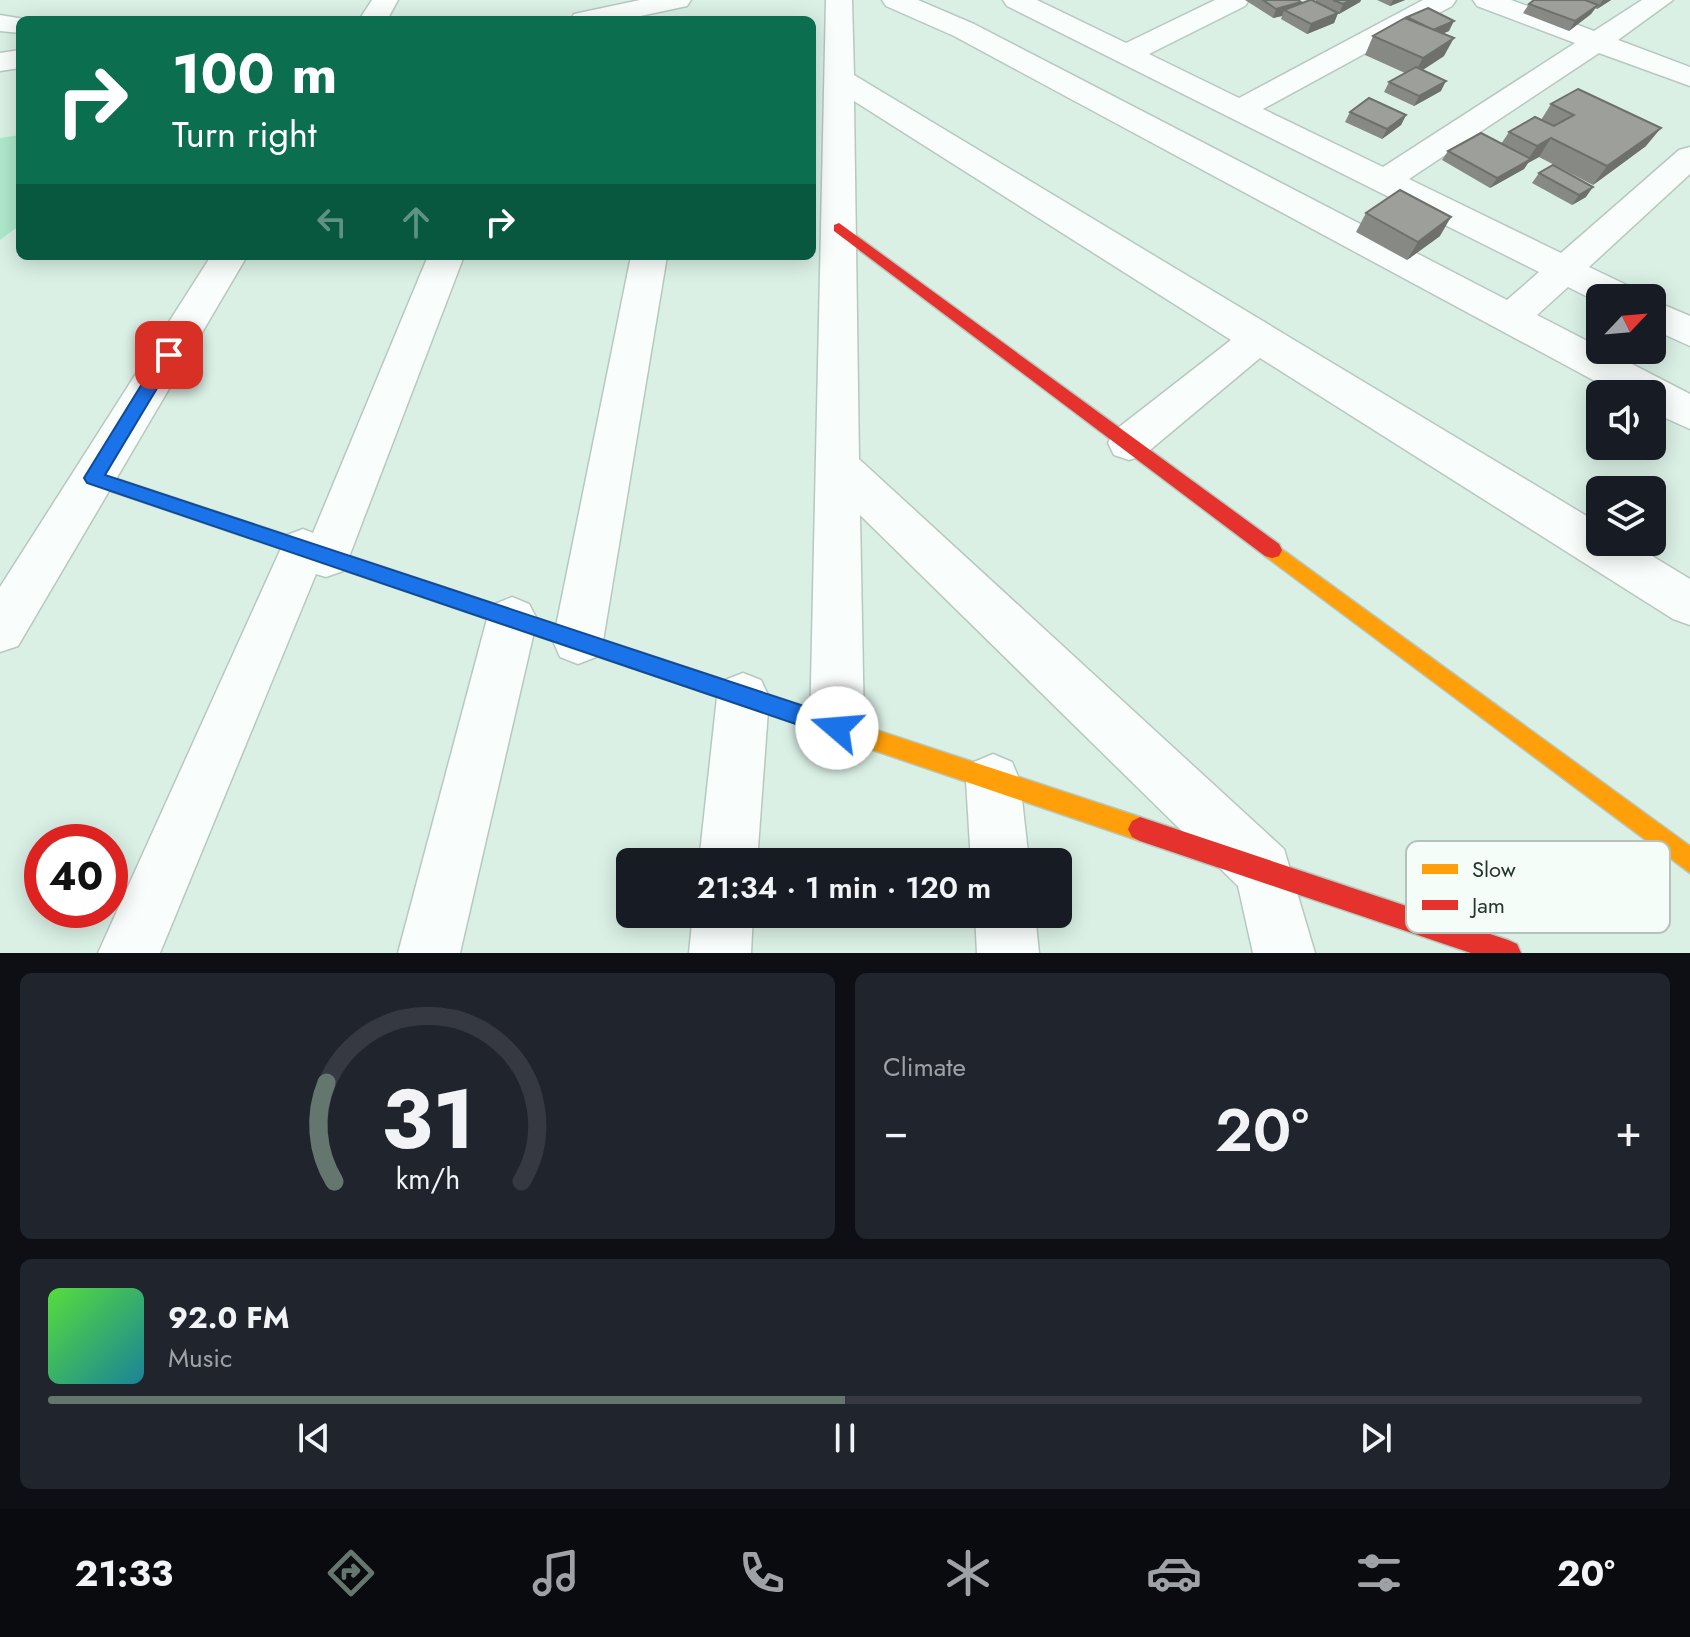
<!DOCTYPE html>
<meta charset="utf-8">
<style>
:root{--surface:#171b24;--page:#20242c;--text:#f1f3f6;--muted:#9ea1a6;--line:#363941;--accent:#64766d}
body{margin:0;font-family:Jost,sans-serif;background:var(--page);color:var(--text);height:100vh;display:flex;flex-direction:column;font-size:30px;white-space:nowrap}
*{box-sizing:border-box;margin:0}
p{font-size:26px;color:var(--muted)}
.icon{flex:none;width:44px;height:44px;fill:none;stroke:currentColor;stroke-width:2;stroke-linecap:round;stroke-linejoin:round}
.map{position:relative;height:953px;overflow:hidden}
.panel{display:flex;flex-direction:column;gap:20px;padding:20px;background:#0d0f14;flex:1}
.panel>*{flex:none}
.top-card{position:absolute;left:16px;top:16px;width:800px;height:244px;border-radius:12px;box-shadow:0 4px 20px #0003;background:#0b6e4f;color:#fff;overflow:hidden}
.needle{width:52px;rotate:64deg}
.fabs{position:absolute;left:1586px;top:284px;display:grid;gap:16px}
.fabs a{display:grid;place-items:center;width:80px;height:80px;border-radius:12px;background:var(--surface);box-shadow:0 4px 20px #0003;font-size:40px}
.speed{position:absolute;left:24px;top:824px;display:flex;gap:16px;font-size:40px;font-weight:700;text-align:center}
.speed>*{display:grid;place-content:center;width:104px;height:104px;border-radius:50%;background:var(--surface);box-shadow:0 4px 20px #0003;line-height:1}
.speed .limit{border:12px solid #d22;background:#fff;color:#111}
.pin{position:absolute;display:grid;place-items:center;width:68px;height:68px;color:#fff;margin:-34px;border-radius:16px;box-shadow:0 4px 12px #0006}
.me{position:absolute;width:88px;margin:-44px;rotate:288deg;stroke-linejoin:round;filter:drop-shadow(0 0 6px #0008)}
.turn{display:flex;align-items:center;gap:28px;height:168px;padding:0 24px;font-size:36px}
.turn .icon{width:104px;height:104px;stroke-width:2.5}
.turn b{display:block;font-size:56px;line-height:68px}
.lanes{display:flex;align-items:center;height:76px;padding:0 24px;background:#0003;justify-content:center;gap:40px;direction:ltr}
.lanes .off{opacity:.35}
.big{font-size:60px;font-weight:600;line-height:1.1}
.panel .widget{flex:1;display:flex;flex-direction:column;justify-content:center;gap:12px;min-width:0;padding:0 28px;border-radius:12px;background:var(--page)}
.panel .dial{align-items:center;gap:0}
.dial svg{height:208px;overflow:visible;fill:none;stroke:var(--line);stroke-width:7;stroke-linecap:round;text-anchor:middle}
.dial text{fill:var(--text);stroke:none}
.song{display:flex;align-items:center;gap:24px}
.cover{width:96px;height:96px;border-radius:12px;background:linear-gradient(135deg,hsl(110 70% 55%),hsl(190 70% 35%))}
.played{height:8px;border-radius:4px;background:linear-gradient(90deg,var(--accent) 50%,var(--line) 50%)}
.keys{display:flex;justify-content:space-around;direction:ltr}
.heat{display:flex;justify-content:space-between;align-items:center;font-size:44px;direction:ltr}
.panel .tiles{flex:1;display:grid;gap:20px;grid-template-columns:1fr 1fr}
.widget:last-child{grid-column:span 2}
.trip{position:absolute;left:616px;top:848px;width:456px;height:80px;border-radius:12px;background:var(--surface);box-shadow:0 4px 20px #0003;font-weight:600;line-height:80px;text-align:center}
.menu{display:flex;height:128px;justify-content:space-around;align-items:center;background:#090b0e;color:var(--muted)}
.menu .icon{width:56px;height:56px}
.menu .on{color:var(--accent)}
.menu b{font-size:36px;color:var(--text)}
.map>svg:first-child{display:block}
.green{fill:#aee8cc}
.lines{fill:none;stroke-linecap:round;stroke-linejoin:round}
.street-casing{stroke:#b7c8bf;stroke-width:3}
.slow-casing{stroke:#b7c8bf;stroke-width:3}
.jam-casing{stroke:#b7c8bf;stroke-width:3}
.street{fill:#f9fdfb;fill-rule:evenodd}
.slow{fill:#ff9f0a;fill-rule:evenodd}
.jam{fill:#e5322d;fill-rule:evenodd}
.wall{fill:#878a84}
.shaded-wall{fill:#6e706c}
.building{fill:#9da09a;stroke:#6e706c;stroke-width:2}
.route{fill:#1a73e8;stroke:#114b97;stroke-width:2}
.key{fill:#f5fdf9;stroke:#b7c1bc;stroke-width:2}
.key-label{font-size:22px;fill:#25342d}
</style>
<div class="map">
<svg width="1690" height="953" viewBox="0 0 1690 953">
<rect width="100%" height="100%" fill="#daf0e5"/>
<path class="green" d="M20 135V225L0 240V138Z"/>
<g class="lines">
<g class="street-casing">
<g id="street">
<path d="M372 0H398L387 20H359Z"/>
<path d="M640 0H691L687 6 622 20H570L574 14Z"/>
<path d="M826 0H852L854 75 1600 524V542H1629L1690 579V625L1673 619 1260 358 1144 455 1129 460 1114 455 1108 443 1114 431 1231 340 854 101 859 459 1284 849 1315 953H1253L1238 886 860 515 864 728 856 746 837 754 818 746 810 728Z"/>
<path d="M882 0H918L974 24 1507 300 1539 272 1007 6 1003 0H1037L1126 43 1215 0H1249L1245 6 1149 54 1239 98 1423 0H1456L1452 6 1263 109 1383 167 1575 43 1477 6 1473 0H1511L1594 31 1642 0H1673L1618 40 1690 67V86L1599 53 1409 179 1561 253 1679 150 1690 147V174L1589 267 1635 289 1641 298H1600V303L1568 287 1537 315 1690 394V429L1652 412V394H1619L954 36 886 6Z"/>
<path d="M0 15 30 20H20V33L0 31Z"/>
<path d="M20 50V68L0 71V53Z"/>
<path d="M211 256H247L18 646 0 652V587Z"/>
<path d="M428 256H464L349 557 343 571 326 577 316 574 160 953H98L287 535 303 529 313 533Z"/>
<path d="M631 256H667L603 641 596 657 578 664 560 657 553 641Z"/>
<path d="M1652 300 1690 316V346L1652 329Z"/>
<path d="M512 597 529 604 537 619 460 953H398L487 619 495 604Z"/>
<path d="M743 673 761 680 769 697 757 862H699L717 697 725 680Z"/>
<path d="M993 754 1012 762 1020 781 1029 862H971L966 781 974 762Z"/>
<path d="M693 914H753L751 953H689Z"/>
<path d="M975 914H1035L1039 953H977Z"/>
</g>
</g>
<g class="slow-casing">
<g id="slow">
<path d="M1272 542 1690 846V873L1265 556 1262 550 1265 544Z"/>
<path d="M585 634 1140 817 1148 821 1152 829 1148 837 1140 841 585 652 578 650 575 643 578 636Z"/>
</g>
</g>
<g class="jam-casing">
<g id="jam">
<path d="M839 223 1279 544 1282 550 1279 556 1272 558 1265 556 834 231V225Z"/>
<path d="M93 471 585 634 592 636 595 643 592 650 585 652 87 483 84 478 87 473Z"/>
<path d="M1140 817 1508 940 1517 944 1521 953H1471L1140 841 1132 837 1128 829 1132 821Z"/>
</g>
</g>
<use href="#street" class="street"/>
<use href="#slow" class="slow"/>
<use href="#jam" class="jam"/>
</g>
<g class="wall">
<path d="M1245 0H1298L1301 2V3L1315 2 1316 0H1361L1360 2 1339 14 1338 13 1334 23 1307 34 1281 19 1282 16 1273 18Z"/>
<path d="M1377 0H1405L1390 6Z"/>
<path d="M1534 0H1611L1597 9 1595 8 1591 14 1569 31 1523 13 1529 4Z"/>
<path d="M1407 17 1449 31 1442 34 1444 56 1423 70 1441 91 1414 106 1384 92 1389 82 1405 73 1365 55 1373 36 1407 19Z"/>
<path d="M1551 104 1646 146 1593 185 1539 157 1528 163 1524 169 1490 188 1442 160 1448 151 1501 144 1509 132 1541 120Z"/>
<path d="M1350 112 1406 115 1401 125 1382 139 1345 122Z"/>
<path d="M1539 173 1586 197 1572 205 1532 183Z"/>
<path d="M1366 213 1440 236 1407 260 1356 232Z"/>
</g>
<g class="shaded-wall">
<path d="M1351 0H1361L1360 2 1339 14 1343 4Z"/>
<path d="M1393 0H1405L1390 6Z"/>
<path d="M1603 0H1611L1597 9Z"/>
<path d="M1301 2 1298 11 1284 10 1282 16 1273 18 1276 9Z"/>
<path d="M1598 5 1591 14 1569 31 1575 21Z"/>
<path d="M1338 13 1334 23 1307 34 1311 24Z"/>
<path d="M1454 21 1449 31 1428 39 1433 30Z"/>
<path d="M1454 38 1444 56 1413 76 1423 58Z"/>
<path d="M1446 81 1441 91 1414 106 1419 96Z"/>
<path d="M1406 115 1401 125 1382 139 1387 129Z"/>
<path d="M1661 128 1646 146 1593 185 1607 166Z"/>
<path d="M1551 138 1539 157 1528 163 1524 169 1490 188 1497 178 1527 161 1537 146Z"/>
<path d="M1593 187 1586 197 1572 205 1579 195Z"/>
<path d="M1451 217 1440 236 1407 260 1418 242Z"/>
</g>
<g class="building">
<path d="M1263 0H1298L1301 2 1276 9Z"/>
<path d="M1310 0H1312L1338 13 1311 24 1284 10Z"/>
<path d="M1333 0H1351L1343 4Z"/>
<path d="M1534 0H1585L1598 5 1575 21 1529 4Z"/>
<path d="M1428 8 1454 21 1433 30 1407 17Z"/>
<path d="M1405 18 1454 38 1423 58 1373 36Z"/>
<path d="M1416 67 1446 81 1419 96 1389 82Z"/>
<path d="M1578 89 1661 128 1607 166 1551 138 1537 146 1509 132 1535 117 1554 126 1574 115 1551 104Z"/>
<path d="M1369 98 1406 115 1387 129 1350 112Z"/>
<path d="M1481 133 1531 159 1497 178 1448 151Z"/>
<path d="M1553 165 1593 187 1579 195 1539 173Z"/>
<path d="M1400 190 1451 217 1418 242 1366 213Z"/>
</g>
<path class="route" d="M169 349 177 355 105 475 837 717 845 720 848 728 845 735 837 738 87 483 84 478 87 473 163 350Z"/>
<rect x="1406" y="841" width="264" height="92" rx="12" class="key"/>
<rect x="1422" y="864" width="36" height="10" fill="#ff9f0a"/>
<rect x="1422" y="900" width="36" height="10" fill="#e5322d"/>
<g class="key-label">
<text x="1472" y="877">Slow</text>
<text x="1472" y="913">Jam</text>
</g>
</svg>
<div class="fabs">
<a><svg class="needle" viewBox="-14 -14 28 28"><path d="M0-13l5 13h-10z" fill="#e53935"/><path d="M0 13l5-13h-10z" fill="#9ea1a6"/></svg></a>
<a><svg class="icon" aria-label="sound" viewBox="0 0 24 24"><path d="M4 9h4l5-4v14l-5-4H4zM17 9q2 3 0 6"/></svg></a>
<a><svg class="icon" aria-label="layers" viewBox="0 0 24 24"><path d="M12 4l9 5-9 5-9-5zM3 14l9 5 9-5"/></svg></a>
</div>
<div class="speed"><div class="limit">40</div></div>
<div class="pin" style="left:169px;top:355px;background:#d93025"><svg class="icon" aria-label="arrive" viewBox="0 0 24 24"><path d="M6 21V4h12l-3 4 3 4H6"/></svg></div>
<svg class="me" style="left:837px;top:728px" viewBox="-20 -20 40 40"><circle r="19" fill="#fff"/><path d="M0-13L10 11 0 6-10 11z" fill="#1a73e8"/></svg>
<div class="trip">21:34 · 1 min · 120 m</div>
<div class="top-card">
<div class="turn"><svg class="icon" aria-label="right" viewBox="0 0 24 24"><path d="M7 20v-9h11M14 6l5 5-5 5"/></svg><div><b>100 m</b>Turn right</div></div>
<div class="lanes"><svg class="icon off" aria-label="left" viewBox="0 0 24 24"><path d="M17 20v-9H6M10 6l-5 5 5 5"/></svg><svg class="icon off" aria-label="ahead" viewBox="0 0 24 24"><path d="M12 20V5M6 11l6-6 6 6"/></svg><svg class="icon" aria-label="right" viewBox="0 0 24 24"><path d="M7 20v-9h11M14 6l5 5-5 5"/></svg></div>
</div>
</div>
<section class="panel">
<div class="tiles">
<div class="widget dial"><svg viewBox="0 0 100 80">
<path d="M14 69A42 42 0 1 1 86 69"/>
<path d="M14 69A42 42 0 0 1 11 31" stroke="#64766d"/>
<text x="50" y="56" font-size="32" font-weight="700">31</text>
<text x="50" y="72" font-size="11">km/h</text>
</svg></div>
<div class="widget"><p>Climate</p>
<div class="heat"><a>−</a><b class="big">20°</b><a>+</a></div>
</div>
<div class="widget">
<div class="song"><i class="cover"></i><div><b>92.0 FM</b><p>Music</p></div></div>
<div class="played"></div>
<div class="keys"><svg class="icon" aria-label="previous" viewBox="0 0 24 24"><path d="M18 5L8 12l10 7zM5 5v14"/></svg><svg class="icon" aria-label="pause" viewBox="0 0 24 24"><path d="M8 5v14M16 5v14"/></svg><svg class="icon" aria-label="next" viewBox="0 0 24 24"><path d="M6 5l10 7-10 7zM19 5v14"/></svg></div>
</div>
</div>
</section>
<nav class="menu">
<b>21:33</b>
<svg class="icon on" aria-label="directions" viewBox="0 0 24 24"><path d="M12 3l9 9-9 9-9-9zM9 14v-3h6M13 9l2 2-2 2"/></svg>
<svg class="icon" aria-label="music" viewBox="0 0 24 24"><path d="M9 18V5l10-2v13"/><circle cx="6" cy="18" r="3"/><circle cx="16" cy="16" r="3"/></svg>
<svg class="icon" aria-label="phone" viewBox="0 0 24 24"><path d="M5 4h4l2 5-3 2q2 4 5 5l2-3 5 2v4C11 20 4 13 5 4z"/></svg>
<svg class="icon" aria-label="climate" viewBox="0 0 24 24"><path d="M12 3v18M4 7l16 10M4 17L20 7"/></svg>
<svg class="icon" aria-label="car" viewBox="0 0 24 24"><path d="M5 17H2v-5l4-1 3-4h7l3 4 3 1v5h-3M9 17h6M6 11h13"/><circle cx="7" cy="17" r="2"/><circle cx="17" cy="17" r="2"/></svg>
<svg class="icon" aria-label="filters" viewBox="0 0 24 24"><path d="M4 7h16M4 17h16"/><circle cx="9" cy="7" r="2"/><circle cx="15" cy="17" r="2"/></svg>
<b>20°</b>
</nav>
